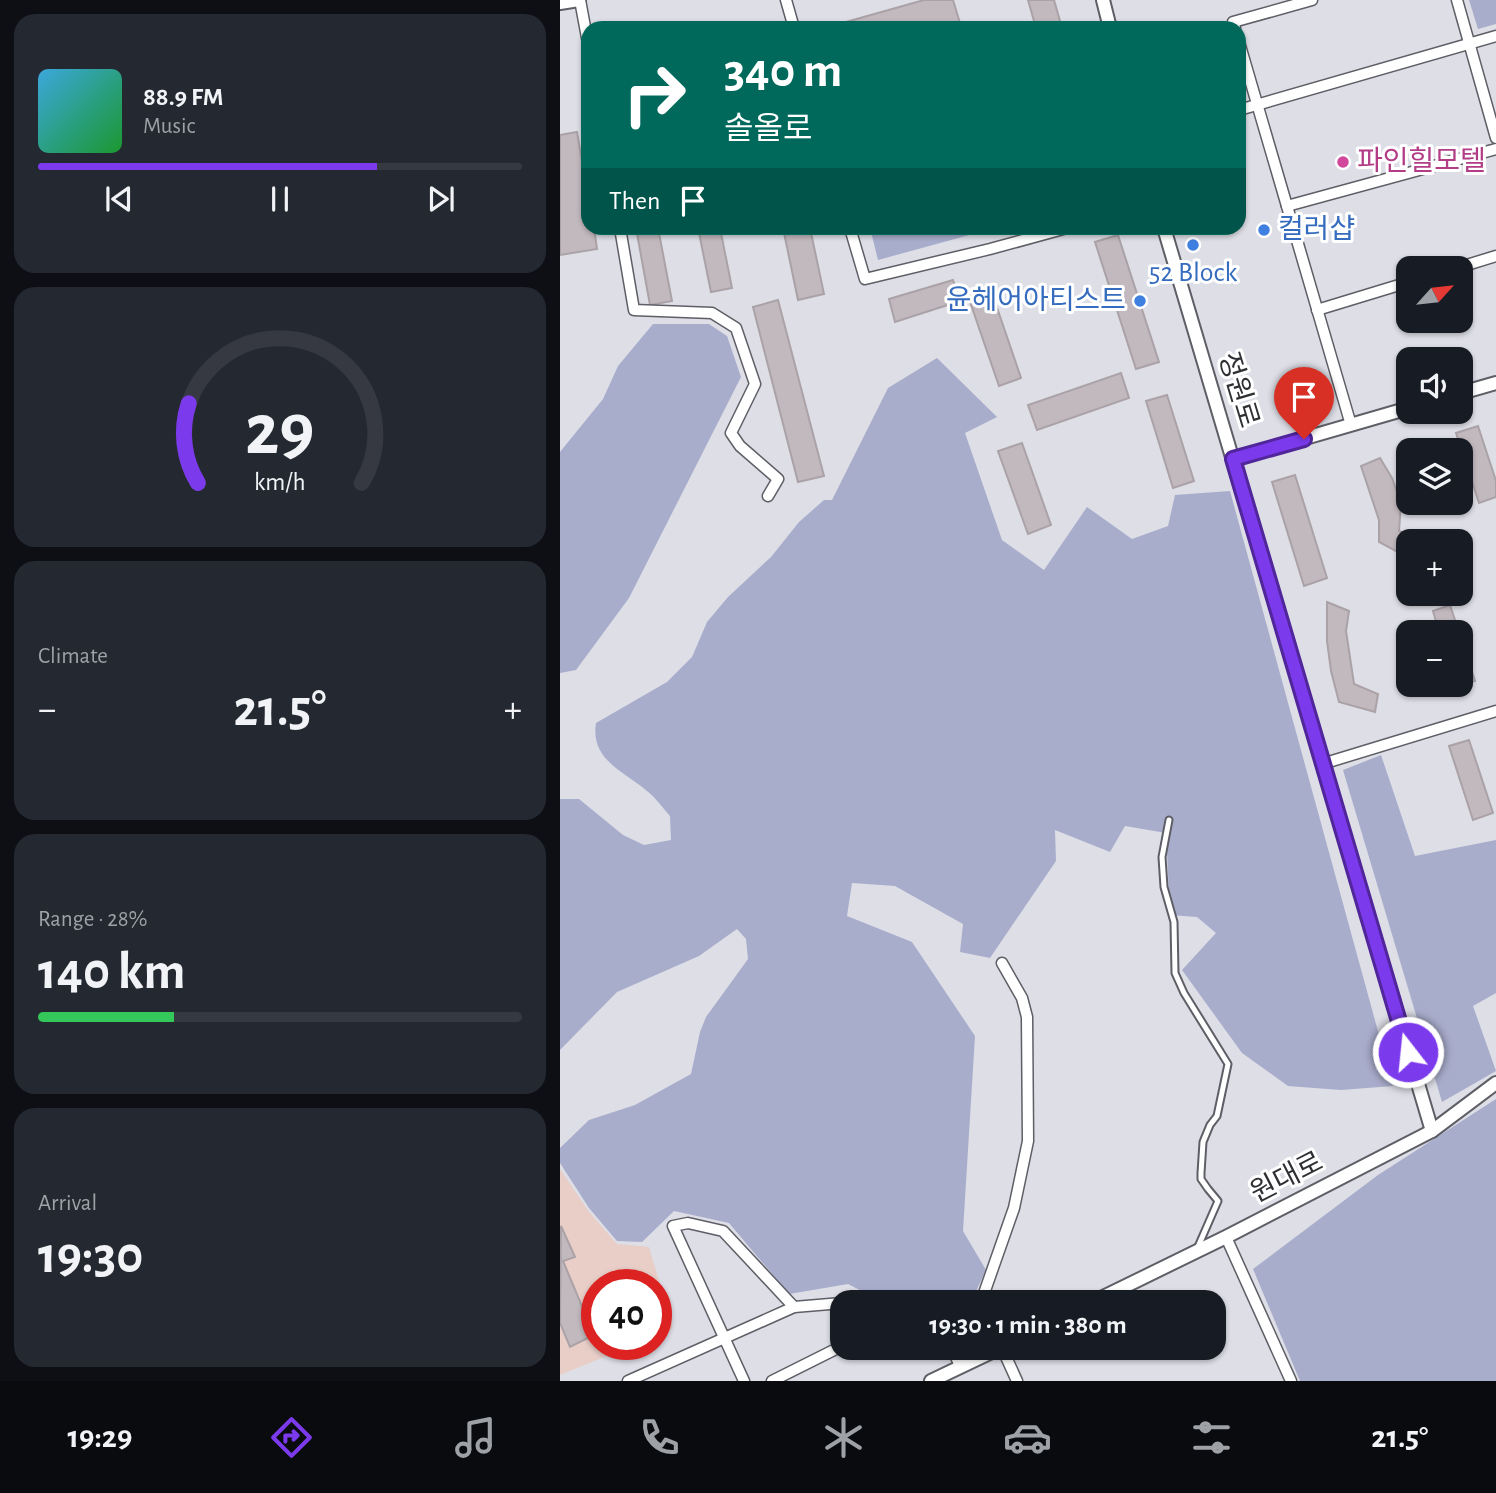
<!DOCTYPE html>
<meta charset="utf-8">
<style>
:root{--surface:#171b24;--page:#242831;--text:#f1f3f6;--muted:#9ea1a6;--line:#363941;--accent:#7c3aed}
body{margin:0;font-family:"Alegreya Sans","Noto Sans KR",sans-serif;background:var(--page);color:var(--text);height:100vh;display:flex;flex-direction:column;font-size:26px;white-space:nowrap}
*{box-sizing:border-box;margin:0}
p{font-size:23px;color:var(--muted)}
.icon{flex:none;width:38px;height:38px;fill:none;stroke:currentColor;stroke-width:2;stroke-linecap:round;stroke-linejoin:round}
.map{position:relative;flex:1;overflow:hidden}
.details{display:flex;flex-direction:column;gap:14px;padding:14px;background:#0d0f14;width:560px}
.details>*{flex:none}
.banner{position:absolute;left:21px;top:21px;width:665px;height:214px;border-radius:21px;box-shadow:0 2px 5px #0004;background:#00695c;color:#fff;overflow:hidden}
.needle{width:46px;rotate:63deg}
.tools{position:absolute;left:836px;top:256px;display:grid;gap:14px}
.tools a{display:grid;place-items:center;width:77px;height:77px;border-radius:14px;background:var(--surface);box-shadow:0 2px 5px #0004;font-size:35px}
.speed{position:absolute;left:21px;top:1269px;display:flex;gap:14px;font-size:35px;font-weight:700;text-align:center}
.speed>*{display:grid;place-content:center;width:91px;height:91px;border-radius:50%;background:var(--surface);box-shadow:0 2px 5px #0004;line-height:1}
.speed .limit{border:10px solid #d22;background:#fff;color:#111}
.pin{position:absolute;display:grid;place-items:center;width:60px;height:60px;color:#fff;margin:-72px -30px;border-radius:50% 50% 50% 0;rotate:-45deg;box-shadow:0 0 7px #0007}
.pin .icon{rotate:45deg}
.me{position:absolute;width:77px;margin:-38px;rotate:344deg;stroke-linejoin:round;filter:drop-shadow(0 0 5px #0008)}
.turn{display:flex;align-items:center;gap:24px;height:147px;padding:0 28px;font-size:32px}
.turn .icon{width:91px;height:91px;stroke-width:2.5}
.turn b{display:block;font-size:49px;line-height:60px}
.then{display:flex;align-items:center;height:66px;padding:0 28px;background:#0003;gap:14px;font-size:26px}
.big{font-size:52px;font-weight:600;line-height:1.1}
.details .card{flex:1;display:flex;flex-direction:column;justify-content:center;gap:10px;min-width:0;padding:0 24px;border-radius:21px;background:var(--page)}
.details .dial{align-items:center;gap:0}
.dial svg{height:182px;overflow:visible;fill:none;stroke:var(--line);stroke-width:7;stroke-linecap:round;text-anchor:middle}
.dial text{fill:var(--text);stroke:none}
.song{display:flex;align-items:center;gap:21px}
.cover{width:84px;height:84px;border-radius:10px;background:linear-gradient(135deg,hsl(200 70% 55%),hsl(130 70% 35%))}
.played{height:7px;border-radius:4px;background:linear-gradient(90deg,var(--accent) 70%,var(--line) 70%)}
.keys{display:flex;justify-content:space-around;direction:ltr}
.heat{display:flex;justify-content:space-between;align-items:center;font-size:38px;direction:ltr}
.charge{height:10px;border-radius:5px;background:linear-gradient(90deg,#34c759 28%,var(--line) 0)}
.trip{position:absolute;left:270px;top:1290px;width:396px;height:70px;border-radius:21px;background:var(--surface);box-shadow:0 2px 5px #0004;font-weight:600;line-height:70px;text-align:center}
.tabs{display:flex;height:112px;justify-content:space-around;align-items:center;background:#090b0e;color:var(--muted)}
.tabs .icon{width:49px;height:49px}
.tabs .selected{color:var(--accent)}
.tabs b{font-size:32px;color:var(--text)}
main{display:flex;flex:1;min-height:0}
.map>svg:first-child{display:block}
.education{fill:#e8cec7}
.green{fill:#a9adcc}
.building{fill:#c2b9be;stroke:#aaa2a6;stroke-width:2}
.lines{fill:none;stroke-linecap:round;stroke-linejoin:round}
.service-casing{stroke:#5e5f66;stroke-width:9}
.minor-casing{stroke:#5e5f66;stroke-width:13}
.tertiary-casing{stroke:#5e5f66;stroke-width:16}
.service{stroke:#fff;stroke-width:5}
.minor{stroke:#fff;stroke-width:10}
.tertiary{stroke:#fff;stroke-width:12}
.route-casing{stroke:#51269a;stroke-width:18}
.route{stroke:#7c3aed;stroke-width:12}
.hotel-dot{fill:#d1479c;stroke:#fff;stroke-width:2.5}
.shop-dot{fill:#3f7fe0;stroke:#fff;stroke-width:2.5}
.labels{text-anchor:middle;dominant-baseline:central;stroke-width:6;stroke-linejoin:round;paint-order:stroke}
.hotel-label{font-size:28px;fill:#b23c85;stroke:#fff;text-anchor:start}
.shop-label{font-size:28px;fill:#366cbe;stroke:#fff;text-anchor:start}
.street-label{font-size:28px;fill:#2f3033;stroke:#fff}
</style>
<main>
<section class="details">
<div class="card">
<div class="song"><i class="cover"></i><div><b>88.9 FM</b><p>Music</p></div></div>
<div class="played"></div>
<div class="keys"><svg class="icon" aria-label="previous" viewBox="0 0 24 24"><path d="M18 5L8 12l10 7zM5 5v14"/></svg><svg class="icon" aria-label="pause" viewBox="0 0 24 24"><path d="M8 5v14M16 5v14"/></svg><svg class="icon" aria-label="next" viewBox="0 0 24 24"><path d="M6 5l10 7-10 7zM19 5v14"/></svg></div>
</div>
<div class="card dial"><svg viewBox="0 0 100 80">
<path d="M14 69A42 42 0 1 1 86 69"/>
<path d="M14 69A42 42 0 0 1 10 34" stroke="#7c3aed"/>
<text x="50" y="56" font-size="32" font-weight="700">29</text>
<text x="50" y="72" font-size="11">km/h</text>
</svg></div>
<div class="card"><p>Climate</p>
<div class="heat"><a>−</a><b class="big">21.5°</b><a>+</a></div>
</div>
<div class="card"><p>Range · 28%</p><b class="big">140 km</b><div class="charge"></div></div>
<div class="card"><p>Arrival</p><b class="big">19:30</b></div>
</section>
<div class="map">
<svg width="936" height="1381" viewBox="0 0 936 1381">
<rect width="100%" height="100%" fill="#dddee6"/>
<path class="education" d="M0 1169 29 1212 57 1244 89 1247 113 1329 96 1336V1284H37V1344H76L0 1375Z"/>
<g class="green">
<path d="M909 0H936V24L918 29Z"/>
<path d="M310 228H411L413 234 318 260Z"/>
<path d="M93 324H149L167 336 181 377 69 598 16 670 0 673V452L43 399 58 366Z"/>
<path d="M377 358 437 417 405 433 442 540 484 570 527 507 572 539 608 526 615 495 670 491 833 1086 781 1090 728 1086 682 1053 622 970 656 933 637 917 610 915 606 833 565 826 550 852 495 830 496 861 430 958 400 952 403 924 335 886 292 883 287 916 352 942 415 1036 403 1231 426 1270 411 1302H323L288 1284 229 1294 169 1223 114 1211 82 1242 57 1241 29 1208 0 1163V1148L29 1120 75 1105 131 1074 140 1032 146 1017 188 959 186 939 177 929 139 956 57 992 0 1050V799H19L63 835 84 845 111 840 110 816C103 808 96 798 87 791 65 772 30 760 36 723L107 682 132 657 147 622 168 597 211 557 239 522 264 500H272L328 388Z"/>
<path d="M821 755 855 856 936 840V993L913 1006 936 1071 882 1102 783 770Z"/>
<path d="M936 1099V1381H740L693 1269 818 1175Z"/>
</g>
<g class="building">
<path d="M364 0H393L400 23 381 28H281L279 24Z"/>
<path d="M468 0H494L502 28H476Z"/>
<path d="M17 132 28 195V228H34L37 249 0 255V135Z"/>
<path d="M76 228H98L112 301 90 305Z"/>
<path d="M138 228H160L172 288 151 292Z"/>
<path d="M223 228H250L264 294 238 300Z"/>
<path d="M558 235 599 362 576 369 535 242Z"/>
<path d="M393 280 400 301 335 322 329 299Z"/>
<path d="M432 293 461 378 439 386 409 299Z"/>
<path d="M218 300 264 476 238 482 193 307Z"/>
<path d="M561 373 569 398 477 430 468 405Z"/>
<path d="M607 395 634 481 613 488 586 401Z"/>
<path d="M918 426 936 481V497L919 503 896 433Z"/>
<path d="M462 443 491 525 468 534 438 451Z"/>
<path d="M820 458 832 478 841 503 839 531 855 538 854 541H849V558L819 542V520L801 466Z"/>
<path d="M735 475 767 578 744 586 712 482Z"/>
<path d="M767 602 789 611 786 631 794 684 818 694 815 712 779 702 771 671 767 641Z"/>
<path d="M890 605 899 632H879L873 611Z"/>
<path d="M901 639 915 681 898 687 897 684H901Z"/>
<path d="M909 740 933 813 913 820 889 746Z"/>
<path d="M1 1226 15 1257 3 1261 34 1335 10 1347 0 1323Z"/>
<path d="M66 1276 70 1284H46Z"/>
</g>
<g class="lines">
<g class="service-casing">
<path id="service" d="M609 820 602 857 604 887 614 922 615 973 624 993 668 1064 657 1116 650 1125 643 1142 641 1173V1179L648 1189 658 1201 637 1249"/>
</g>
<g class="minor-casing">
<g id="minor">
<path d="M20 0 28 43"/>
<path d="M226 0 234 28"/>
<path d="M897 0 936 138"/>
<path d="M675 28 673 22 752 0"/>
<path d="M679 42 791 425"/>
<path d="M679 110 936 36"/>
<path d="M727 206 936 149"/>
<path d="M60 228 74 310 152 313 176 328 195 384 171 433 180 446 218 479 208 496"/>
<path d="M290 228 305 279 430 249 507 228"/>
<path d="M897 268 936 256"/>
<path d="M757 310 849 282"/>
<path d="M762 764 936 711"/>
<path d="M666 1237 731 1381"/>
<path d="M294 1302H316"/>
<path d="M421 1302 454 1208 468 1141 467 1017 462 998 442 963"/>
<path d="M392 1348 400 1366"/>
<path d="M442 1348 457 1381"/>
<path d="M68 1381 234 1307 282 1303"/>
<path d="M184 1381 113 1226 128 1223 163 1231 234 1307"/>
<path d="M212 1381 282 1346"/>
</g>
</g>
<g class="tertiary-casing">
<g id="tertiary">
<path d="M543 0 550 28"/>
<path d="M0 3 19 0"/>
<path d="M604 228 872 1131"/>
<path d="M901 393 936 383"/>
<path d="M673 459 849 408"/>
<path d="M533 1302 666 1237 872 1131 936 1083"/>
<path d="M371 1381 440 1348"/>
</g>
</g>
<use href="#service" class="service"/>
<use href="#minor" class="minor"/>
<use href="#tertiary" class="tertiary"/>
</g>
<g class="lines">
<g class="route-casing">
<path id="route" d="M744 439 673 459 848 1052"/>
</g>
<use href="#route" class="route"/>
</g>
<circle class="hotel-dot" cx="783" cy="162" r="7"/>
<g class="shop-dot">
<circle cx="704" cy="230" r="7"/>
<circle cx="633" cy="245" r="7"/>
<circle cx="580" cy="301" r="7"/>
</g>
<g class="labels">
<g class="hotel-label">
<text x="797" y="162">파인힐모텔</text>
</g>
<g class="shop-label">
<text x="718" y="230">컬러샵</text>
<text x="633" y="273" text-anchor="middle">52 Block</text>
<text x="566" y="301" text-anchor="end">윤헤어아티스트</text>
</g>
<g class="street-label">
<text transform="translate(678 390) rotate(73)">정원로</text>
<text transform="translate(727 1178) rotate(-27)">원대로</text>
</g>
</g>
</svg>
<div class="tools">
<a><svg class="needle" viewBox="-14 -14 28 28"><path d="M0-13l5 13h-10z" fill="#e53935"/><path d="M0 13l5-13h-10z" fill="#9ea1a6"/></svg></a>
<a><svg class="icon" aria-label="sound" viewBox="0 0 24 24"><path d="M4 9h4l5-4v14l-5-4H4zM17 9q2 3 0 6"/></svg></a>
<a><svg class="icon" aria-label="layers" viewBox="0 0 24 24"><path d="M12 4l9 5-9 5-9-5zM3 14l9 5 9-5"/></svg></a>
<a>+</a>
<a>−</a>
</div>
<div class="speed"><div class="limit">40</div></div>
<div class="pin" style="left:744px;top:439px;background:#d93025"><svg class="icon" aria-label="arrive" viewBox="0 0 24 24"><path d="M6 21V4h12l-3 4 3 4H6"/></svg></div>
<svg class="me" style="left:848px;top:1052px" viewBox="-20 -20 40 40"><circle r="17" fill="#7c3aed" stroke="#fff" stroke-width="3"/><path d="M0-11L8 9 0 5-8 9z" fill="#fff"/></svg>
<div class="trip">19:30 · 1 min · 380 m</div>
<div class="banner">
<div class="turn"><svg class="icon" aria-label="right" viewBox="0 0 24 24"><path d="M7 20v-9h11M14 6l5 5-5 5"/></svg><div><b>340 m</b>솔올로</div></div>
<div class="then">Then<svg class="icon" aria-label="arrive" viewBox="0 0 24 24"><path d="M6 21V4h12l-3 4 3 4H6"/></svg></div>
</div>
</div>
</main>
<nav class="tabs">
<b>19:29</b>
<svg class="icon selected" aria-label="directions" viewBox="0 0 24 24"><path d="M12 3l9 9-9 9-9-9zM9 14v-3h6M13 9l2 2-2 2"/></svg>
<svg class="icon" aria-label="music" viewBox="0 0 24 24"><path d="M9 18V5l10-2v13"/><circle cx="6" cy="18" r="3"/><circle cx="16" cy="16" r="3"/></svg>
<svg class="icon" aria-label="phone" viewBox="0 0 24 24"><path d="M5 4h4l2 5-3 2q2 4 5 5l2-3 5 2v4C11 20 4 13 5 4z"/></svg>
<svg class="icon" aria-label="climate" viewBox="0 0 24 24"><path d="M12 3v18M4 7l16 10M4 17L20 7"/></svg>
<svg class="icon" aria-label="car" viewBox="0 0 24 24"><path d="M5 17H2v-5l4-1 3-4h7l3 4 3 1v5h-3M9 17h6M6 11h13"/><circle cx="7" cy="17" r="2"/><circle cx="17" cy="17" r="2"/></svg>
<svg class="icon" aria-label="filters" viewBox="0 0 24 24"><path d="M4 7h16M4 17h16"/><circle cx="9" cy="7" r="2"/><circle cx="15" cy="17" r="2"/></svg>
<b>21.5°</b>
</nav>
